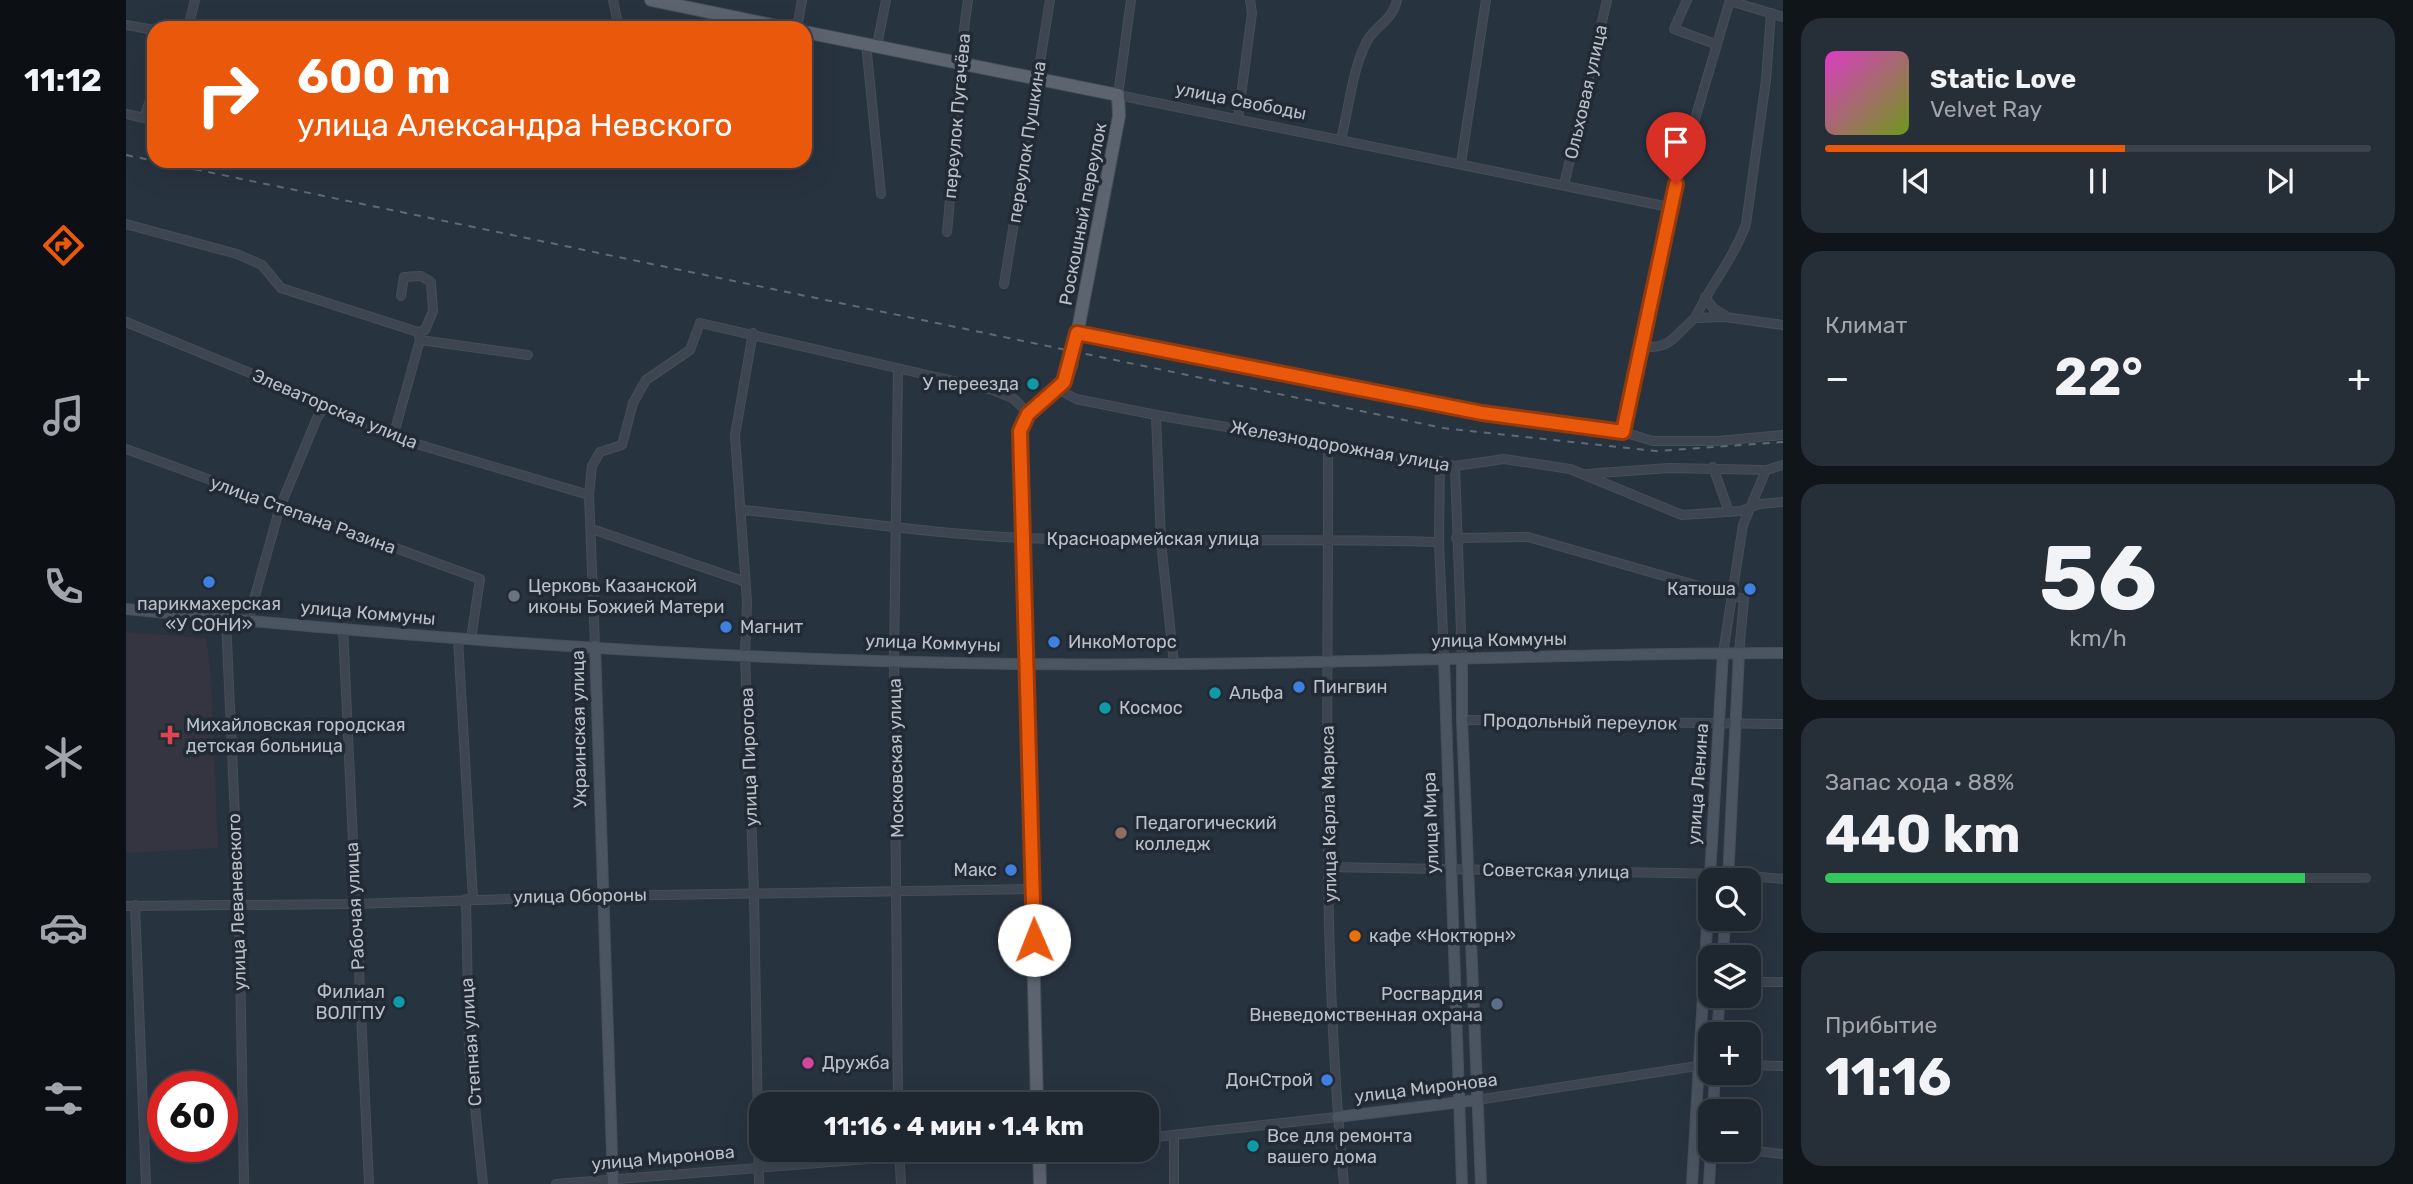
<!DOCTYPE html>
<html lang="ru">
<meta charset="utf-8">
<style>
:root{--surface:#1e2630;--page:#262e38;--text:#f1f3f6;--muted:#a1a5ab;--line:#3c434c;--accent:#ea580c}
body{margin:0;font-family:Rubik,sans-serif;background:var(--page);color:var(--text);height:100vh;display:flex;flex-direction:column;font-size:26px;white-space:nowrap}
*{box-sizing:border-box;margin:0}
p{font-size:23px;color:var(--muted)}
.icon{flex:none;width:38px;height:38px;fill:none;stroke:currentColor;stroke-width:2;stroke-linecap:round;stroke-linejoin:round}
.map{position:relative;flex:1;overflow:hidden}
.panel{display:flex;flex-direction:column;gap:18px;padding:18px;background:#10151a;width:630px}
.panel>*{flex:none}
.guide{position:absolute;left:21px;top:21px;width:665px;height:147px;border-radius:21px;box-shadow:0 7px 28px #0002,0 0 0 2px var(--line);background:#ea580c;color:#fff;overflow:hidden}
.buttons{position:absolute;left:1572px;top:868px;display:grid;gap:14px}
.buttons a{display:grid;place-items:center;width:63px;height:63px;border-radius:14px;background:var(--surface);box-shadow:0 7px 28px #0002,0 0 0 2px var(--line);font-size:35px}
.speed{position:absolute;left:21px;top:1071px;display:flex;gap:14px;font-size:35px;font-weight:700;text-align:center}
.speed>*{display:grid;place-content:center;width:91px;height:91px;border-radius:50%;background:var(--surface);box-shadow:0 7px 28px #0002,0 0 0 2px var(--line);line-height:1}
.speed .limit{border:10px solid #d22;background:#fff;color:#111}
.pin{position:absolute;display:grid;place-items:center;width:60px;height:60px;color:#fff;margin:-72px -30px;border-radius:50% 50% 50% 0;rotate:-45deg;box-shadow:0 0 7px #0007}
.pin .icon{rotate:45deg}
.me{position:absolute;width:77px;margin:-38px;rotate:359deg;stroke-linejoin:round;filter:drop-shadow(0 0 5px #0008)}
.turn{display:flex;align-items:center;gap:24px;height:147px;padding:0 35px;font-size:32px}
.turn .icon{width:91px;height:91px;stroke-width:2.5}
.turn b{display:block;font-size:49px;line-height:60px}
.big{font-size:52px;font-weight:700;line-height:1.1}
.panel .card{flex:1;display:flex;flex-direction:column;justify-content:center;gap:10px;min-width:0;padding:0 24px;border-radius:21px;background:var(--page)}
.panel .dial{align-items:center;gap:0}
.dial b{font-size:91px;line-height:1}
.song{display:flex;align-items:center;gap:21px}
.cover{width:84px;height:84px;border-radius:10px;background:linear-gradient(135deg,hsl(310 70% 55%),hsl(80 70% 35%))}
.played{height:7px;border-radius:4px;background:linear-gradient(90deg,var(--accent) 55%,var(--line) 55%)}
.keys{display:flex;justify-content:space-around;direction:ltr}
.heat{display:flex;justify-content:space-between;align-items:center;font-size:38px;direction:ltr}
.charge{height:10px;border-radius:5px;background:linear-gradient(90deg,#34c759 88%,var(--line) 0)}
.trip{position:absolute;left:623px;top:1092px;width:410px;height:70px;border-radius:21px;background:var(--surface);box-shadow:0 7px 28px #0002,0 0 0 2px var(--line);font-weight:700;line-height:70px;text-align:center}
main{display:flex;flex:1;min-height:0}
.tab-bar{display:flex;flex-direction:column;width:126px;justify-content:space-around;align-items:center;background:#0c0f13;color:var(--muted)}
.tab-bar .icon{width:49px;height:49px}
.tab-bar .active{color:var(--accent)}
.tab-bar b{font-size:32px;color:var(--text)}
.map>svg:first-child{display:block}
.medical{fill:#353441}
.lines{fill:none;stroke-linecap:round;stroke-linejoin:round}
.street-casing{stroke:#464e59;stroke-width:10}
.secondary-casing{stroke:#464e59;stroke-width:12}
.primary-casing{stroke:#464e59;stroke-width:14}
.street{stroke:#3c4550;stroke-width:8}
.secondary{stroke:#4b5562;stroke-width:10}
.primary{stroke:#5b646f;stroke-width:12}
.rail{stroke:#5f6a76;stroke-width:2;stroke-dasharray:7 7;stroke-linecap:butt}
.route-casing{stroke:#983908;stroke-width:18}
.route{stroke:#ea580c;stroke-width:12}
.culture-dot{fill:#0f9aa8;stroke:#212a35;stroke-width:2.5}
.shop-dot{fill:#3f7fe0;stroke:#212a35;stroke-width:2.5}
.worship-dot{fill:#6b7280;stroke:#212a35;stroke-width:2.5}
.health-dot{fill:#e0444e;stroke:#212a35;stroke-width:2.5}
.education-dot{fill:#8d6e63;stroke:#212a35;stroke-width:2.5}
.food-dot{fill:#e8710a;stroke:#212a35;stroke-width:2.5}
.service-dot{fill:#5c6f8a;stroke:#212a35;stroke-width:2.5}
.hotel-dot{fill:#d1479c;stroke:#212a35;stroke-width:2.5}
.labels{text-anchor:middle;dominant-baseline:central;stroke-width:7;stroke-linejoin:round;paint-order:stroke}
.street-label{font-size:18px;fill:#b9c0ca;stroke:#212a35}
.poi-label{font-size:18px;fill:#b9c0ca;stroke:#212a35;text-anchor:start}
</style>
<main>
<nav class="tab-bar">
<b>11:12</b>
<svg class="icon active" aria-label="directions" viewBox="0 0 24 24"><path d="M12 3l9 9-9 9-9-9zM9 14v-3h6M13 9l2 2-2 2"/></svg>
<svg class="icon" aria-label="music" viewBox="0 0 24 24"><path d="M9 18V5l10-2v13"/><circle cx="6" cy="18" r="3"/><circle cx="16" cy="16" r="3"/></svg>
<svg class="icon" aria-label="phone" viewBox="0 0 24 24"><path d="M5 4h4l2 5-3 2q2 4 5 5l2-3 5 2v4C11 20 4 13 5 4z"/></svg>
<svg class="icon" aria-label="climate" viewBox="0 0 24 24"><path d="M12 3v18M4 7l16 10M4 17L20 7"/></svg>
<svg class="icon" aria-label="car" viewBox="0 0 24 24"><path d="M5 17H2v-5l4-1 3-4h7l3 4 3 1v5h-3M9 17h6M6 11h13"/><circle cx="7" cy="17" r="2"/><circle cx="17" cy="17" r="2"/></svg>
<svg class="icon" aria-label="filters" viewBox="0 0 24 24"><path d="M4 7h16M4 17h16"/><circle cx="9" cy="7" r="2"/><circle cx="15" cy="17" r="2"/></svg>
</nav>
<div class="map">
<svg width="1657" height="1184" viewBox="0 0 1657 1184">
<rect width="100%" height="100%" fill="#283340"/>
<path class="medical" d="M0 632 80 638 85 676 92 848 0 853Z"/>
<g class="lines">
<g class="street-casing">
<g id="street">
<path d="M487 0 493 28"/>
<path d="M1005 0 992 95 1543 207"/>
<path d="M1561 0 1548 29 1589 44"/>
<path d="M1604 1 1657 17"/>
<path d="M0 25 28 30"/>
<path d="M62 28 69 0"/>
<path d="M671 28 676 0"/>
<path d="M740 43 755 194"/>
<path d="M751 45 760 0"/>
<path d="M0 114 18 118 28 88"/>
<path d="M1112 118 1126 13 1124 0"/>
<path d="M1215 139C1223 108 1226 71 1240 43 1249 24 1265 24 1271 0"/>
<path d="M1335 163 1360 0"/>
<path d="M1438 185 1481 0"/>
<path d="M0 224 111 254 136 265 155 288 292 332 299 330 307 311 305 282 295 276 278 277 275 296"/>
<path d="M821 232C829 155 830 77 842 0"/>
<path d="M878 284 924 0"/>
<path d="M1579 297 1587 308 1600 316"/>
<path d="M1569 318C1584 286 1608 258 1620 224L1640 80 1645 13"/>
<path d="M0 322 200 404 267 437 463 495"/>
<path d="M292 332 294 340 402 355"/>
<path d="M627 333 609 435 621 602 619 654 628 893 633 1184"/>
<path d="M951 333 1356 413 1497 432 1527 441H1591L1657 435"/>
<path d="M1515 347C1547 349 1547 336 1569 318L1599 317 1657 325"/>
<path d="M772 370 768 659 772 1104"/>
<path d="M932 389 950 399 1030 415 1329 466 1378 459 1444 469 1556 515 1615 511 1633 504 1657 502"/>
<path d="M1030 415 1035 542 1048 664"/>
<path d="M1497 432 1543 207 1604 0"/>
<path d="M267 437 294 340"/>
<path d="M1202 444C1203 690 1194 939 1218 1184"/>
<path d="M0 449 354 579 345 639"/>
<path d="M1314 461 1313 542 1318 658"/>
<path d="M1329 466 1336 658"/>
<path d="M1587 467 1603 512"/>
<path d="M1460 474 1543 468 1640 470 1657 465"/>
<path d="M617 510C711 519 803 534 898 538 1036 544 1174 537 1313 542"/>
<path d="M466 529 617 581"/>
<path d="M1330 538 1402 537 1618 599 1613 653"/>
<path d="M100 619 113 906 118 1184"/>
<path d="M122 621 154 507 191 418 200 404"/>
<path d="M217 628 243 1184"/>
<path d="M332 638 347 899"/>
<path d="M469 646 463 495 466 466 474 452 496 445 507 403 520 380 564 350 574 323 867 390 888 399 902 413"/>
<path d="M1597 653 1617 525 1640 470"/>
<path d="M1336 720 1657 724"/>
<path d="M1202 867 1602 874 1657 879"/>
<path d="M340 899 343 1049 357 1184"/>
<path d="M9 905 20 1184"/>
<path d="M0 906 229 904 475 896 907 889"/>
<path d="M1622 982H1657"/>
<path d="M1622 1065 1657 1066"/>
<path d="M1351 1100 1584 1064"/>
<path d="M1048 1136V1184"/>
<path d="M1020 1138 1211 1117"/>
<path d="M773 1150 775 1184"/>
<path d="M1621 1150 1657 1154"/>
<path d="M430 1184 856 1150"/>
</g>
</g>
<g class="secondary-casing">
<g id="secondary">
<path d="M0 609C348 644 699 668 1049 664 1251 663 1454 653 1657 653"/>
<path d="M469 646 487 1184"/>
<path d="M1318 658 1336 1184"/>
<path d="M1336 658V720L1355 1184"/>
<path d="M1602 880 1613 653"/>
<path d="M1597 957 1599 919"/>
<path d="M1591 1034 1594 996"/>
<path d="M1587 1111 1589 1073"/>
<path d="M1211 1117 1351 1100"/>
<path d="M1566 1184 1597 653"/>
<path d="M1583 1184 1585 1150"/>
</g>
</g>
<g class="primary-casing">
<g id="primary">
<path d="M525 0 660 28"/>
<path d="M679 32 992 95 993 116 945 366C934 395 900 404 894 431L911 1104"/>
<path d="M913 1150 914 1184"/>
</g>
</g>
<use href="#street" class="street"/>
<use href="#secondary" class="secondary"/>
<use href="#primary" class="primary"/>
<path class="rail" d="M0 155 1317 428 1530 451 1657 442"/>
</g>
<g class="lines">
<g class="route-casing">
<path id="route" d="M908 940 894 431 902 414 938 382 951 333 1356 413 1497 432 1550 184"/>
</g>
<use href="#route" class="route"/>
</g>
<g class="culture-dot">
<circle cx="907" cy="384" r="7"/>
<circle cx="1089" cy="693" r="7"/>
<circle cx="979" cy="708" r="7"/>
<circle cx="273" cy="1002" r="7"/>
<circle cx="1127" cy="1146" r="7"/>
</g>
<g class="shop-dot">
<circle cx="83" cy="582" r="7"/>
<circle cx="1624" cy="589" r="7"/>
<circle cx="600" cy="627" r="7"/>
<circle cx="928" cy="642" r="7"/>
<circle cx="1173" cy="687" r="7"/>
<circle cx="885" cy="870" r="7"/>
<circle cx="1201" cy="1080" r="7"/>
</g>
<circle class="worship-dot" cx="388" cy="596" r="7"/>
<path class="health-dot" d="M40.5 724.5h7v7h7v7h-7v7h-7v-7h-7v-7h7z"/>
<circle class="education-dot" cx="995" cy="833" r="7"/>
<circle class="food-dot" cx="1229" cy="936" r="7"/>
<circle class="service-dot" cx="1371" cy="1004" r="7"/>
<circle class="hotel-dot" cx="682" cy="1063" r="7"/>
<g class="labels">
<g class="street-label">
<text transform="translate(1460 92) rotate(-77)">Ольховая улица</text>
<text transform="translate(1115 101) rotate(11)">улица Свободы</text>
<text transform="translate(831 116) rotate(-85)">переулок Пугачёва</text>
<text transform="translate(901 142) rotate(-81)">переулок Пушкина</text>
<text transform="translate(957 214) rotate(-79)">Роскошный переулок</text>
<text transform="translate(209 409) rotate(23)">Элеваторская улица</text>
<text transform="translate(1214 446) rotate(10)">Железнодорожная улица</text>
<text transform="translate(177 515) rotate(20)">улица Степана Разина</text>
<text x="1027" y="539">Красноармейская улица</text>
<text transform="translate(242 613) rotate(5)">улица Коммуны</text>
<text transform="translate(1373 640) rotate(-1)">улица Коммуны</text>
<text transform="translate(807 643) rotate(2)">улица Коммуны</text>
<text transform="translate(1454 722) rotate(1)">Продольный переулок</text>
<text transform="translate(453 729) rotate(-91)">Украинская улица</text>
<text transform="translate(623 757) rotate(-92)">улица Пирогова</text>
<text transform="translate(770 758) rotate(-91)">Московская улица</text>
<text transform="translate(1572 784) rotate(-86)">улица Ленина</text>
<text transform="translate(1203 814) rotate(-91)">улица Карла Маркса</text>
<text transform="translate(1305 823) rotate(-92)">улица Мира</text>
<text transform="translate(1430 871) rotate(1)">Советская улица</text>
<text transform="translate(454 896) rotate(-1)">улица Обороны</text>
<text transform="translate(111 902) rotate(-92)">улица Леваневского</text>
<text transform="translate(229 906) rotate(-93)">Рабочая улица</text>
<text transform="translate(345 1042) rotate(-94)">Степная улица</text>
<text transform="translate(1300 1088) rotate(-7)">улица Миронова</text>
<text transform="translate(537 1158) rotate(-5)">улица Миронова</text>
</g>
<g class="poi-label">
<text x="893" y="384" text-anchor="end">У переезда</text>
<text x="402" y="586">Церковь Казанской<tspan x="402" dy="21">иконы Божией Матери</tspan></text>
<text x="1610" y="589" text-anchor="end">Катюша</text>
<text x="83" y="604" text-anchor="middle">парикмахерская<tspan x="83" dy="21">«У СОНИ»</tspan></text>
<text x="614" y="627">Магнит</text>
<text x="942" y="642">ИнкоМоторс</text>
<text x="1187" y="687">Пингвин</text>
<text x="1103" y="693">Альфа</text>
<text x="993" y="708">Космос</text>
<text x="60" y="725">Михайловская городская<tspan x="60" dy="21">детская больница</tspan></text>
<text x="1009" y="823">Педагогический<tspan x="1009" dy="21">колледж</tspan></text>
<text x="871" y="870" text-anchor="end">Макс</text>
<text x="1243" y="936">кафе «Ноктюрн»</text>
<text x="259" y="992" text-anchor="end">Филиал<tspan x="259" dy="21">ВОЛГПУ</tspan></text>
<text x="1357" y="994" text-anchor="end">Росгвардия<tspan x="1357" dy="21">Вневедомственная охрана</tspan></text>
<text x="696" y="1063">Дружба</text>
<text x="1187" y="1080" text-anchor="end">ДонСтрой</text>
<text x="1141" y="1136">Все для ремонта<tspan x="1141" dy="21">вашего дома</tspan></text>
</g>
</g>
</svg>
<div class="buttons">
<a><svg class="icon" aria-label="search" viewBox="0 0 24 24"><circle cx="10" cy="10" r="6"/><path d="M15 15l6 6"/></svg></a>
<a><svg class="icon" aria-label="layers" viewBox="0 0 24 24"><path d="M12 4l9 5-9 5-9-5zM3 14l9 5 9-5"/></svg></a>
<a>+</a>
<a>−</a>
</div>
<div class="speed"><div class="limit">60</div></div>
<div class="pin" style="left:1550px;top:184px;background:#d93025"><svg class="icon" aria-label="arrive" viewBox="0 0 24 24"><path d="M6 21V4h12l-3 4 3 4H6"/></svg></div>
<svg class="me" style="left:908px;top:940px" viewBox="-20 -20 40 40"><circle r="19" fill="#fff"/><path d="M0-13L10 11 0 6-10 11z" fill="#ea580c"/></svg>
<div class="trip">11:16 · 4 мин · 1.4 km</div>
<div class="guide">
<div class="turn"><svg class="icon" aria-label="right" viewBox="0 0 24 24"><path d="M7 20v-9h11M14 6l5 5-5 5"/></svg><div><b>600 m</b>улица Александра Невского</div></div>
</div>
</div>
<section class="panel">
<div class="card">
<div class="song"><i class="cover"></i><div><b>Static Love</b><p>Velvet Ray</p></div></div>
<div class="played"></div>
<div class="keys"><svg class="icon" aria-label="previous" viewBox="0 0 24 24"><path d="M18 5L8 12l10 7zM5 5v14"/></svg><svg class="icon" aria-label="pause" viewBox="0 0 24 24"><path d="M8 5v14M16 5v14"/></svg><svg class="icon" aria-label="next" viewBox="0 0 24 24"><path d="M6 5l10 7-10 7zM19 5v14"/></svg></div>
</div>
<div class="card"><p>Климат</p>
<div class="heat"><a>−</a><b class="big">22°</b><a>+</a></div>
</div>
<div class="card dial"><b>56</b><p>km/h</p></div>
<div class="card"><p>Запас хода · 88%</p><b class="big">440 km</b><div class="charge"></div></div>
<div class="card"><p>Прибытие</p><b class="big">11:16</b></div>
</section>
</main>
